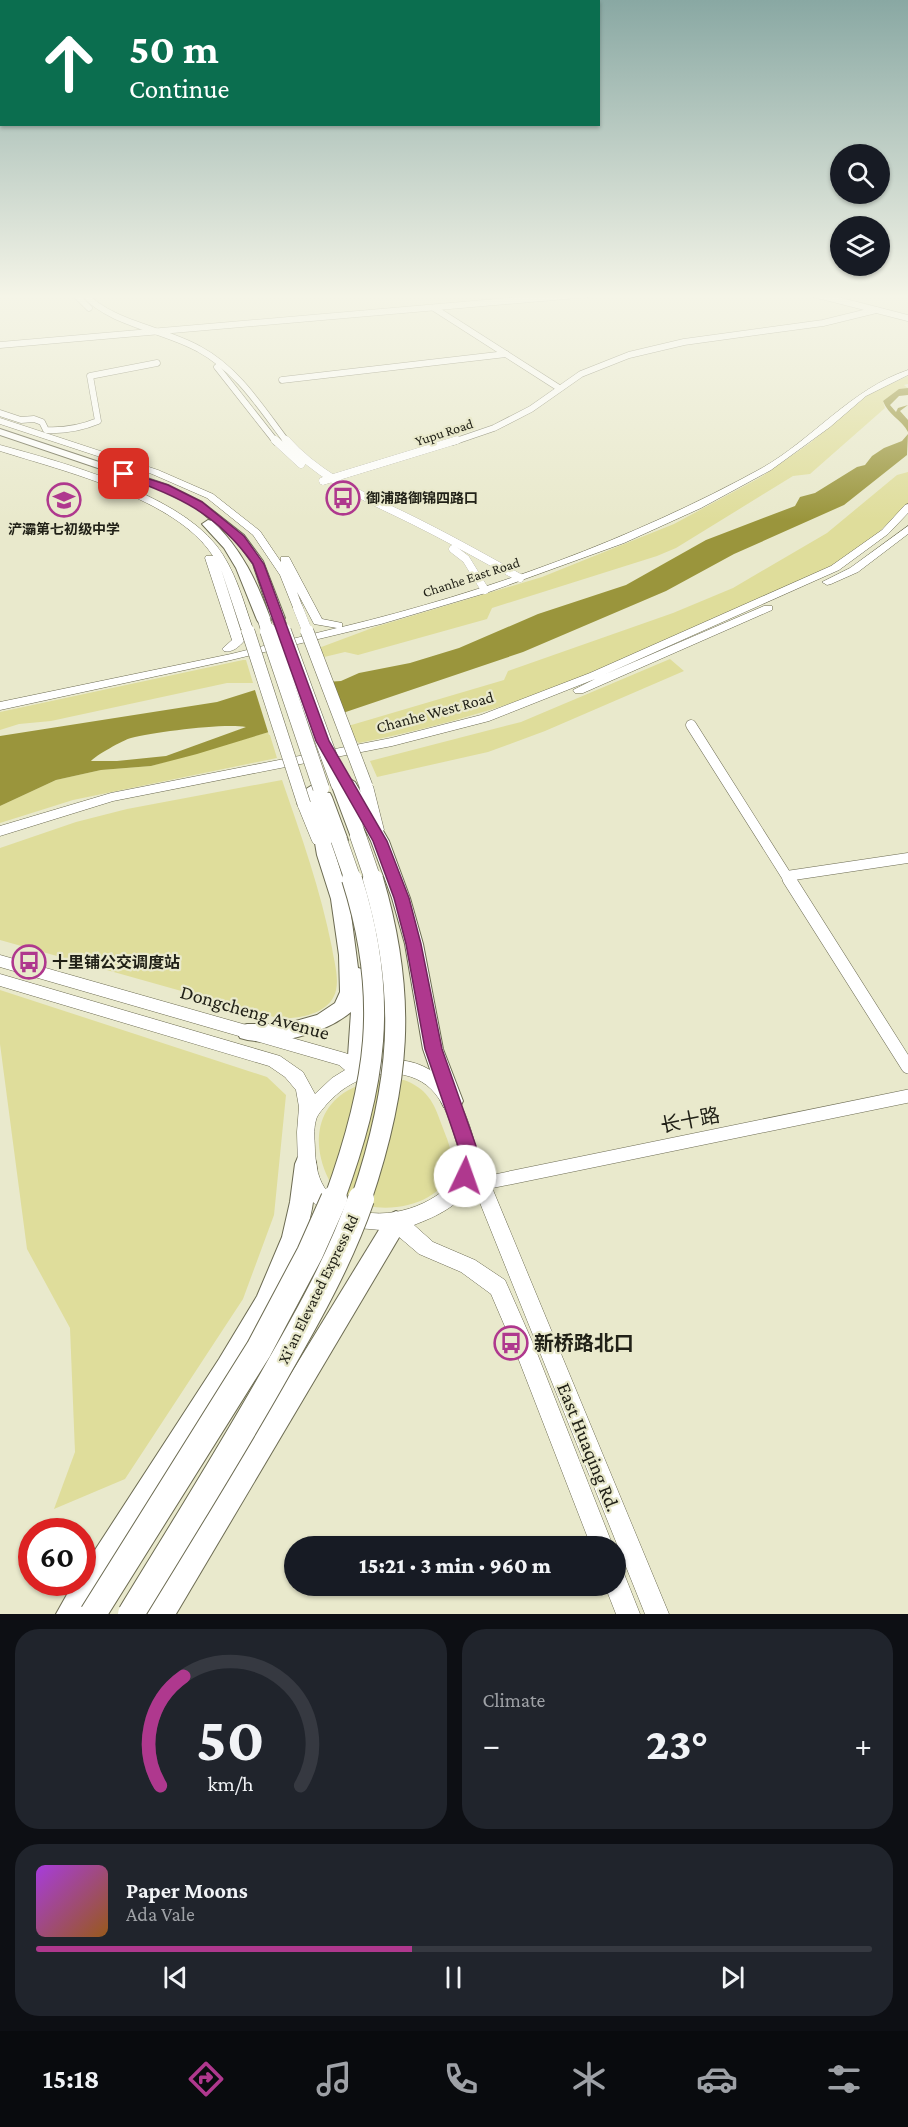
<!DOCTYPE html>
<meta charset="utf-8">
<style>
:root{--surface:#171b24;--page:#20242c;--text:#f1f3f6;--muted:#9ea1a6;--line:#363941;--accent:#af388e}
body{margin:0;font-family:"Crimson Pro","Noto Sans SC",serif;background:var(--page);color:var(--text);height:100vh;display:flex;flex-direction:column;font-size:22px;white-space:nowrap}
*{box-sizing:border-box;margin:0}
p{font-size:20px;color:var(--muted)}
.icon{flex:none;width:33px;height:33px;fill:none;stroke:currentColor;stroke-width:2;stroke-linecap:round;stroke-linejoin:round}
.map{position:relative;height:1614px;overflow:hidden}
.details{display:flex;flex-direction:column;gap:15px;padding:15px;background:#0d0f14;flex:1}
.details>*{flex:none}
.guide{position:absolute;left:0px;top:0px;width:600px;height:126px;box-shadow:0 2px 4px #0004;background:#0b6e4f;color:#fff;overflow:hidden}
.fabs{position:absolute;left:830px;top:144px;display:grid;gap:12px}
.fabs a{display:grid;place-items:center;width:60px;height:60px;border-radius:50%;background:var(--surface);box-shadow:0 2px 4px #0004;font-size:30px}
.speed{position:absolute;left:18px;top:1518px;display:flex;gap:12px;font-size:30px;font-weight:700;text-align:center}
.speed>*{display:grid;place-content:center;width:78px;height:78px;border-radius:50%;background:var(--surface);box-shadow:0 2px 4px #0004;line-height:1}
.speed .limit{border:9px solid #d22;background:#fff;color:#111}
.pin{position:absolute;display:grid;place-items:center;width:51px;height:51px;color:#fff;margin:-26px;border-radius:12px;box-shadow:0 3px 9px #0006}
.me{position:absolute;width:66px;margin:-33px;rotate:3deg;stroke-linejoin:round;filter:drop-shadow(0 0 4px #0008)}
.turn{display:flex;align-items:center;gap:21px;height:126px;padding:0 30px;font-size:27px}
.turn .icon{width:78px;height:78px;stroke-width:2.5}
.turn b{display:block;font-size:42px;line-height:51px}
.big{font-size:45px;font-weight:800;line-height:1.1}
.details .tile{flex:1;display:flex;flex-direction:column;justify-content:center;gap:9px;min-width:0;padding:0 21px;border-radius:24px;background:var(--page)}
.details .dial{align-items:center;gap:0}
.dial svg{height:156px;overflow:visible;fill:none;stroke:var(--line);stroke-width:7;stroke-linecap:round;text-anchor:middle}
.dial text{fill:var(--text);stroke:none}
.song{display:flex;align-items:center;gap:18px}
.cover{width:72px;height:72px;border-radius:9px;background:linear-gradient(135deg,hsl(280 70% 55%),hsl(30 70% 35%))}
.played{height:6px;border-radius:3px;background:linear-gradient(90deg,var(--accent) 45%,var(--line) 45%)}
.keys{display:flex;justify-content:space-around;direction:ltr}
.heat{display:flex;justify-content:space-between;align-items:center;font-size:33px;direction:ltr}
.details .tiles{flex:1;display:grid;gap:15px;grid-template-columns:1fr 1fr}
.tile:last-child{grid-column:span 2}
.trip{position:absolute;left:284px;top:1536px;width:342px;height:60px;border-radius:30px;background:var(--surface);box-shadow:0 2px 4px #0004;font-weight:800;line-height:60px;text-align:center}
.dock{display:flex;height:96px;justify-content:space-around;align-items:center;background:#090b0e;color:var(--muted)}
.dock .icon{width:42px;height:42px}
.dock .selected{color:var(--accent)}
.dock b{font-size:27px;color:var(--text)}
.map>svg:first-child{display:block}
.green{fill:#dfdd9b}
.water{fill:#9a953c;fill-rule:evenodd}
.pier{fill:#e9e9cc}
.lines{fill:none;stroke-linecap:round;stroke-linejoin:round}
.minor-far3-casing{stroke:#6c6b52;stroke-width:7}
.minor-far2-casing{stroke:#6c6b52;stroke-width:8}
.minor-far1-casing{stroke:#6c6b52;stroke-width:11}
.minor-casing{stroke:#6c6b52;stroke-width:14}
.major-casing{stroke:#6c6b52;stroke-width:1}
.highway-casing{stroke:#6c6b52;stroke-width:2}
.minor-far3{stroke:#fff;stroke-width:6}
.minor-far2{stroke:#fff;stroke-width:8}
.minor-far1{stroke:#fff;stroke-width:10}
.minor{stroke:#fff;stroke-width:13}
.major{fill:#fff;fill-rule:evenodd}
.highway{fill:#fff;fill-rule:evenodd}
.major-bridge-far1-casing{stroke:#6c6b52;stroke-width:10;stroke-linecap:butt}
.major-bridge-casing{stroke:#6c6b52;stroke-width:14;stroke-linecap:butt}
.highway-bridge-far3-casing{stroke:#6c6b52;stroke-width:13;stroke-linecap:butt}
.highway-bridge-far2-casing{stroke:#6c6b52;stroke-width:17;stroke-linecap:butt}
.highway-bridge-far1-casing{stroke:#6c6b52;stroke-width:22;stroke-linecap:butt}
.highway-bridge-casing{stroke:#6c6b52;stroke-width:28;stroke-linecap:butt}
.major-bridge-far1{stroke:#fff;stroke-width:10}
.major-bridge{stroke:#fff;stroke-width:13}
.highway-bridge-far3{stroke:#fff;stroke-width:12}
.highway-bridge-far2{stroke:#fff;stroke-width:16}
.highway-bridge-far1{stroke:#fff;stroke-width:20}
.highway-bridge{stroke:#fff;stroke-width:26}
.route{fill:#af388e;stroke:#72245c;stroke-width:1.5}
.labels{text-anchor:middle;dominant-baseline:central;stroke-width:4.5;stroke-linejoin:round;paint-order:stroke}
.far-street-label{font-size:14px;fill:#212117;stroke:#e9e9cc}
.far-poi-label{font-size:14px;font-weight:bold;fill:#212117;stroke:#e9e9cc;text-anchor:start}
.street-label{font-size:16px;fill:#212117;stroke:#e9e9cc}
.poi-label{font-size:16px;font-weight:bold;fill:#212117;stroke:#e9e9cc;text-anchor:start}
.near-street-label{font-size:20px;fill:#212117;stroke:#e9e9cc}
.near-poi-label{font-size:20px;font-weight:bold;fill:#212117;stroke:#e9e9cc;text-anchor:start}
</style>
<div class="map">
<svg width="908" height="1614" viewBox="0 0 908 1614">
<rect width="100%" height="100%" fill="#e9e9cc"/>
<g class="green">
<path d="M908 376V384L904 385 908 388 883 401 885 408 810 474 793 476 676 548 657 556 492 608 487 619 358 655 345 652 320 658 316 649 375 627 542 577 674 524 761 477 810 443 869 394Z"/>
<path d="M908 472V503L868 543 832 570 552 689C489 712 425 730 359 743L354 739 348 726 504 680 508 671 673 613 733 588 827 533 897 475Z"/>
<path d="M670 659 684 671 545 731 488 752 377 777 370 761 521 722Z"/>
<path d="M243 660H246L253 683H227L51 721 19 724 0 730V712Z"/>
<path d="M269 732 277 758 73 800 0 823V806L56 780 101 770 151 766Z"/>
<path d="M282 780C301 835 321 891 332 948 334 961 339 977 336 990 331 1015 294 1021 274 1017L0 940V848L76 822 127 809Z"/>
<path d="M0 990 267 1077 286 1095 274 1215 243 1299 125 1479 54 1509 75 1452 70 1328 27 1249 0 1044Z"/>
<path d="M404 1080C426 1088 434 1102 441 1123 446 1137 454 1152 451 1167 443 1215 349 1222 329 1180 299 1117 340 1075 404 1080Z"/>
</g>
<g class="water">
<path d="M908 388V395L899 396 890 405 896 412 898 408 908 405 900 411 908 420V432C902 420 888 415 883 401L899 389Z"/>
<path d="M908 434 907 455 844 505 734 554 666 591 523 652 328 718 269 732 197 754 151 766 101 770 56 780 0 806V736L217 702 255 690 280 685 341 681 359 673 410 663 459 648 538 614 626 585 706 540 795 506 800 497 815 493 857 467 865 465 872 456 884 448 902 441ZM246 727 166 756 117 761H91C95 756 123 740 131 738 155 732 223 723 246 727Z"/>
</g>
<path class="pier" d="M329 679 344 716 269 735 254 687Z"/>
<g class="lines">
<g class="minor-far3-casing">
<g id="minor-far3">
<path d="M75 294 89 308"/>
<path d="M84 294C111 324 164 329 199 349 238 370 261 408 287 442"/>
<path d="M814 294 908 318"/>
<path d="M434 308 559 388"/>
<path d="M0 345 589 294"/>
<path d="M217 367 276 442"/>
<path d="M282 380 506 354"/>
<path d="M0 413 21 420 34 419 42 422 46 430C64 431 81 428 98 421L90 376 157 363"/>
<path d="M453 442 494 428 531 409 581 374 629 355 684 342 823 323 876 310"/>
</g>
</g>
<g class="minor-far2-casing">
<g id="minor-far2">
<path d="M275 440 301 464"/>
<path d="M286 440C322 481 375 501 422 525 456 542 488 560 520 578"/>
<path d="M323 481 457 440"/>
<path d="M453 549 466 559 485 590"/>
</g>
</g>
<g class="minor-far1-casing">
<g id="minor-far1">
<path d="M691 725 789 880"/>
<path d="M787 876 908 858"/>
</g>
</g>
<g class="minor-casing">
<g id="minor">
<path d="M789 879 908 1067"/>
<path d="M480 1184 908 1096"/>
</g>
</g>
<g class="major-casing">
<g id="major">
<path d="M908 370V375L866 396 830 427 771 470 701 508 624 543 489 592 381 624 231 660 0 710V702L231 654 337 628 314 624 297 592 303 608 302 610H294L280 575 253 535 207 498 152 474 0 424V418L158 470 213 494 260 531 281 562V557H289L322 619 342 623V627C487 592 631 540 762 468 813 439 851 389 908 370Z"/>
<path d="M0 445C62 462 175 493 216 545 235 569 243 600 253 629L247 632 241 629 221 569 244 641C239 647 232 653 224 651L222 649 232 640 205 558 206 556H213C176 498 63 471 0 451Z"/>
<path d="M908 504V513L888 534 839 570 606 674 764 606H772V610L583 693H575L573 690 595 679 489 721 392 746 113 801 0 836V826L111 793 391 738 481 715 590 673 831 566 882 530 905 505Z"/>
<path d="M908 526V534L858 572 831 584 827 585 822 582 850 568Z"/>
<path d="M366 782 373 786 384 830 377 835 370 830 359 786Z"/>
<path d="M304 800 311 804 326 841 324 844H314L312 841 297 804Z"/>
<path d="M0 955 345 1053 351 1055 361 1064C430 1046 462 1087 476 1149L669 1614H645L472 1183C460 1206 437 1216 414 1225L433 1242 475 1260 505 1280 535 1348 613 1546H591L515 1350 491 1294 461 1272 419 1254 392 1231 358 1228 343 1222 323 1212 313 1202 303 1183 298 1167 297 1132 299 1107 296 1090 285 1077 269 1066 0 986V974L280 1056 303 1072 315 1094 332 1078 345 1070 339 1065 0 967ZM389 1073C433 1075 445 1102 456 1141 463 1165 457 1183 436 1196 404 1217 354 1223 327 1191 318 1180 316 1166 315 1152 315 1142 313 1130 316 1120 317 1115 322 1110 326 1105 344 1085 362 1076 389 1073Z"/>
<path d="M615 1567 623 1571 640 1614H616L605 1586H615Z"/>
</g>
</g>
<g class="highway-casing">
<g id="highway">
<path d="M0 429 168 485 202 502 244 535 263 561 285 618 278 622 271 618 253 564 236 541 194 506 160 489 0 435Z"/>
<path d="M208 520 212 521C242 549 257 582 271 620L269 623H259L257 620 236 568 224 548 202 524Z"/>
<path d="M347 777 355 782 389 841 410 898 423 944 443 1049 463 1101 460 1107 452 1110 444 1107 441 1101 423 1049 405 944 392 898 371 841 362 823 366 836 364 840H352L331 784 333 780Z"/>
<path d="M314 784 320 785 323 792 330 793 332 797 348 840 345 844 339 846 332 843 349 899 358 968 366 970 369 975 371 1027 367 1071 364 1077 357 1079 350 1077 347 1071 351 1012C325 1034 272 1048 240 1038L237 1032 240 1026 247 1024H285L317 1015 335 1003 340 992 339 955 331 899 317 855 306 789Z"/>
<path d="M306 1154 314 1157C319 1167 316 1177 315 1188 305 1282 245 1363 197 1441 160 1498 124 1556 88 1614H56L74 1582H82V1570L219 1359 257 1296 282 1237 290 1202 295 1164 298 1157Z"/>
<path d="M396 1211 404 1215 408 1222 404 1229 176 1614H144L388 1215Z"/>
</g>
</g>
<use href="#minor-far3" class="minor-far3"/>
<use href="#minor-far2" class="minor-far2"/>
<use href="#minor-far1" class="minor-far1"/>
<use href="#minor" class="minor"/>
<use href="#major" class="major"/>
<use href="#highway" class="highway"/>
<g class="major-bridge-far1-casing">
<g id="major-bridge-far1">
<path d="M298 608 308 633"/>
<path d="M247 629 248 633"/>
</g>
</g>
<g class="major-bridge-casing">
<g id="major-bridge">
<path d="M248 631 304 804"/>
<path d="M307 631 366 786"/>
</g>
</g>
<g class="highway-bridge-far3-casing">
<g id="highway-bridge-far3">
<path d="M278 618 283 633"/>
<path d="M264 620 268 633"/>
</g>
</g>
<g class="highway-bridge-far2-casing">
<g id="highway-bridge-far2">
<path d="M268 631 321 788"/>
<path d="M283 631 339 784"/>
<path d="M358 836 373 880"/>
<path d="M339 840 353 880"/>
</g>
</g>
<g class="highway-bridge-far1-casing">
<g id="highway-bridge-far1">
<path d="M334 1200C376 1085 390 998 352 879"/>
<path d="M361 1200C400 1085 408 997 373 879"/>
</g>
</g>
<g class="highway-bridge-casing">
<g id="highway-bridge">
<path d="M93 1614 259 1349 310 1253 334 1199"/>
<path d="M131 1614C181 1532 232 1451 279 1367 310 1313 341 1257 361 1199"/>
</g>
</g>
<use href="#major-bridge-far1" class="major-bridge-far1"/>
<use href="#major-bridge" class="major-bridge"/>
<use href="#highway-bridge-far3" class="highway-bridge-far3"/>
<use href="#highway-bridge-far2" class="highway-bridge-far2"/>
<use href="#highway-bridge-far1" class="highway-bridge-far1"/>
<use href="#highway-bridge" class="highway-bridge"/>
</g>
<linearGradient id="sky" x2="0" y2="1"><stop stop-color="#89a8a3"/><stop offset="0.57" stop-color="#f5f5e8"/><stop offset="1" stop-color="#f5f5e8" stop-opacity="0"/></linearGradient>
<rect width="908" height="520" fill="url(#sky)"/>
<path class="route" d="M121 472H127L168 485 202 502 244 536 264 564 329 741 387 841 409 898 421 944 442 1049 476 1146 475 1176 472 1182 465 1185 459 1182 456 1176 458 1146 425 1049 406 944 394 898 373 841 316 741 253 564C218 514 177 495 121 476Z"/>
<defs>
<g id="bus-ring" transform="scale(1.725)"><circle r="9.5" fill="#e9e9cc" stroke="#af388e" stroke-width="1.5"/><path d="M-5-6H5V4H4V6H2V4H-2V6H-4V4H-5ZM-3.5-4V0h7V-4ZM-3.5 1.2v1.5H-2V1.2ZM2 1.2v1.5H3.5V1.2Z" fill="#af388e"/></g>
<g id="school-ring" transform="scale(1.725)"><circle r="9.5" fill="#e9e9cc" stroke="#af388e" stroke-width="1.5"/><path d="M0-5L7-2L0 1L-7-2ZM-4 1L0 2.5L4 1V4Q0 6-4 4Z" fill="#af388e"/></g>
</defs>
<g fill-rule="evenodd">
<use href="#bus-ring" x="343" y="498"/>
<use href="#school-ring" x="64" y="500"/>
<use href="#bus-ring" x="29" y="962"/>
<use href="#bus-ring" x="511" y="1343"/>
</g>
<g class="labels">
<g class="far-street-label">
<text transform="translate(444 432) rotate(-18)">Yupu Road</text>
<text transform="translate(471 577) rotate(-18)">Chanhe East Road</text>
</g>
<g class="far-poi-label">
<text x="366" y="498">御浦路御锦四路口</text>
<text x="64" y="529" text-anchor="middle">浐灞第七初级中学</text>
</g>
<g class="street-label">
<text transform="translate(435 712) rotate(-15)">Chanhe West Road</text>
<text transform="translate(318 1289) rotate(-64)">Xi'an Elevated Express Rd</text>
</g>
<g class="poi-label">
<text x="52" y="962">十里铺公交调度站</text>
</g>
<g class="near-street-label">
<text transform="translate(255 1012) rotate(16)">Dongcheng Avenue</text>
<text transform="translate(690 1120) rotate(-11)">长十路</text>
<text transform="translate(589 1447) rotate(68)">East Huaqing Rd.</text>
</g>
<g class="near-poi-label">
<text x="534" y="1343">新桥路北口</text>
</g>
</g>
</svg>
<div class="fabs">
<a><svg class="icon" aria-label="search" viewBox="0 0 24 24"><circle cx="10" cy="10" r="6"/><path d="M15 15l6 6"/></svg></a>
<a><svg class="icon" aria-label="layers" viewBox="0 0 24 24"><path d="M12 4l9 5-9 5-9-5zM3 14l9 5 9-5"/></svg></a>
</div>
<div class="speed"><div class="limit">60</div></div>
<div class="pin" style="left:124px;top:474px;background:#d93025"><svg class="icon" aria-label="arrive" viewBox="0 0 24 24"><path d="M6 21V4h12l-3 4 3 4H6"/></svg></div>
<svg class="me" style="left:465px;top:1176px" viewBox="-20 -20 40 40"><circle r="19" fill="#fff"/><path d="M0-13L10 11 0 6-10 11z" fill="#af388e"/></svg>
<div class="trip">15:21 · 3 min · 960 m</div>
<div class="guide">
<div class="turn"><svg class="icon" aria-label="ahead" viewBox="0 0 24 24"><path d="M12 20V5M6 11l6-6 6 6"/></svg><div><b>50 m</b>Continue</div></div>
</div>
</div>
<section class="details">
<div class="tiles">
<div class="tile dial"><svg viewBox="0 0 100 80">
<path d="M14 69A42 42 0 1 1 86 69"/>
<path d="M14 69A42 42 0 0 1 26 13" stroke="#af388e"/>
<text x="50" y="56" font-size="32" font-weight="700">50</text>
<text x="50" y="72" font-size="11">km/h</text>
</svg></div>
<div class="tile"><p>Climate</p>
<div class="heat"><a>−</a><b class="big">23°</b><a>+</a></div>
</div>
<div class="tile">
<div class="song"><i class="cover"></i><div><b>Paper Moons</b><p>Ada Vale</p></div></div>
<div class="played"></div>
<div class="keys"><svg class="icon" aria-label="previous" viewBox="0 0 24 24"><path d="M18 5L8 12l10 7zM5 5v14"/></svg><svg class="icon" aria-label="pause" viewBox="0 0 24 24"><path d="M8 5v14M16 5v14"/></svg><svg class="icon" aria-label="next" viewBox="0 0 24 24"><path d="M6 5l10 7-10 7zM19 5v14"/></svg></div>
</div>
</div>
</section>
<nav class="dock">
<b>15:18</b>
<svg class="icon selected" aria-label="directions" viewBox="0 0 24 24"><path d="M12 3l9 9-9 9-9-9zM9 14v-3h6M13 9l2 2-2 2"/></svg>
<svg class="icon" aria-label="music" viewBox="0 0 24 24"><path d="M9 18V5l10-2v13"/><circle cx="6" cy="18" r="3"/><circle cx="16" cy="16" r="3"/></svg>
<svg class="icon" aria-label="phone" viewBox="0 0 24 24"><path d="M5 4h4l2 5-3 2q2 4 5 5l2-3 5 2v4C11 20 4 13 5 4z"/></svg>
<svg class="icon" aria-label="climate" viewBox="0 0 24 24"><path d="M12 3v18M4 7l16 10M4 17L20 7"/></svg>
<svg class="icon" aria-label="car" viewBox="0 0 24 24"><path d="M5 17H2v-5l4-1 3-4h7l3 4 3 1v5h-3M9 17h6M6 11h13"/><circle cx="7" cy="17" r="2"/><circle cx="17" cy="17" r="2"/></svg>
<svg class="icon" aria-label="filters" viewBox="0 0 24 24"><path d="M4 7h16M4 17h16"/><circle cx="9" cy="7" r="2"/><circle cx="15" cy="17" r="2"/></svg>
</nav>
